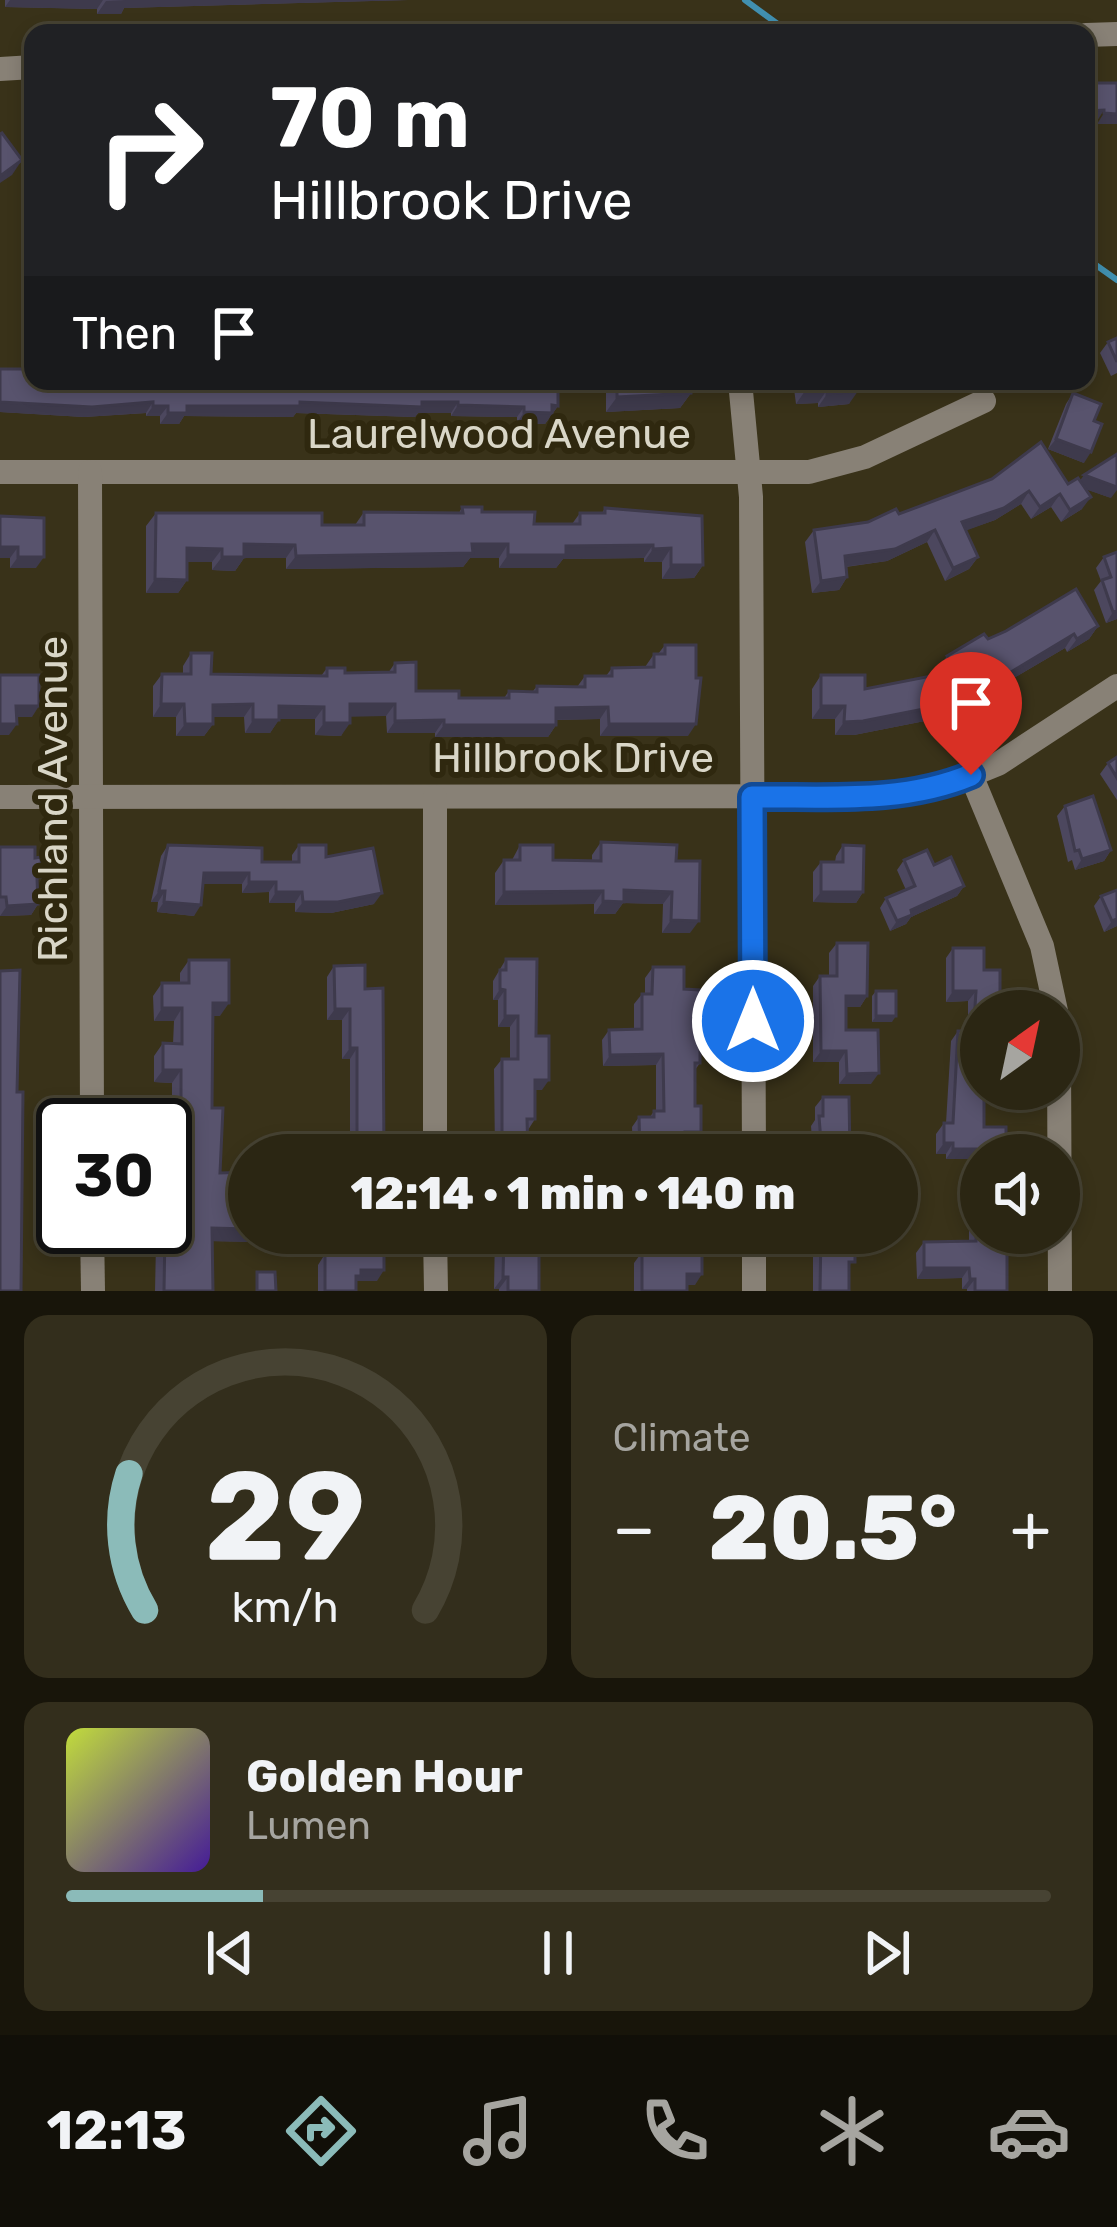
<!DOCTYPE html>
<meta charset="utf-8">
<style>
:root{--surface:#2b2613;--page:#332e1c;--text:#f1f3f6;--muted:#a6a5a0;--line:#474333;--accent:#8bbbb9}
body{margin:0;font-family:Rubik,sans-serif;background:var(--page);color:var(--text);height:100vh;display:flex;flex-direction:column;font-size:45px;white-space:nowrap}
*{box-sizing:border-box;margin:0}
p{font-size:39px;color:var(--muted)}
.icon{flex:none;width:66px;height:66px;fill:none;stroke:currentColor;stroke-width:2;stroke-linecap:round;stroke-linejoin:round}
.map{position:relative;height:1291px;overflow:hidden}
.drawer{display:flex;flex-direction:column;gap:24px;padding:24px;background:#18150a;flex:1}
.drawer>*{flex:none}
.guide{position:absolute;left:24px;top:24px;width:1071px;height:366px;border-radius:24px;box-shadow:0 6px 18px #0003,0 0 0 3px var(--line);background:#202124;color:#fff;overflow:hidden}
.needle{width:78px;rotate:33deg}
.tools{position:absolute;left:960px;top:990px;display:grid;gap:24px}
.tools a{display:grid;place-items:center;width:120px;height:120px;border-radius:50%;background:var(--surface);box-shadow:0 6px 18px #0003,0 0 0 3px var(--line);font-size:60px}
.speed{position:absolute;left:36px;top:1098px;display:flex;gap:24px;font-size:60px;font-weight:700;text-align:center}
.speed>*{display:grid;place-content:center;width:156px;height:156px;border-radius:50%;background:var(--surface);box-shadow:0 6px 18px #0003,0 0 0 3px var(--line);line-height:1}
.speed .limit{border:6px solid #111;border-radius:18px;background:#fff;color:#111}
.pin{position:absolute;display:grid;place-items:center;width:102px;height:102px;color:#fff;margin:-123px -51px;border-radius:50% 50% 50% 0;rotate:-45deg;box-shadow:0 0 12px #0007}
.pin .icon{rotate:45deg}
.me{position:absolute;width:132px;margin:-66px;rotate:0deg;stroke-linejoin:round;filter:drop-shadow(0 0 9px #0008)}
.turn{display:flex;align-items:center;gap:42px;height:252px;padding:0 48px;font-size:54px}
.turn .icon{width:156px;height:156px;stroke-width:2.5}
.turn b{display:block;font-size:84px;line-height:102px}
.then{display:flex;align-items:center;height:114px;padding:0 48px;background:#0003;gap:24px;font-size:45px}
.big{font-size:90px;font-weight:800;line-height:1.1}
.drawer .widget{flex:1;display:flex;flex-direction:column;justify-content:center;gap:18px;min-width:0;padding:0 42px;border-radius:24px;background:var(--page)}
.drawer .dial{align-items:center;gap:0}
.dial svg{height:312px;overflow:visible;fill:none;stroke:var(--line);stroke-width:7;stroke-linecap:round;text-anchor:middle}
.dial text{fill:var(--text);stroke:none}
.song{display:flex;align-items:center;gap:36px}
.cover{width:144px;height:144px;border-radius:18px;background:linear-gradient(135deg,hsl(70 70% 55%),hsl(260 70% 35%))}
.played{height:12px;border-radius:6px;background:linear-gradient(90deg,var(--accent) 20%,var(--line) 20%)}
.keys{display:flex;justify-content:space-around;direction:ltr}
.heat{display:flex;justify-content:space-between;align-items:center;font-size:66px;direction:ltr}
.drawer .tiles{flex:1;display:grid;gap:24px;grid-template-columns:1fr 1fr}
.widget:last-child{grid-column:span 2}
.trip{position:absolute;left:228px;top:1134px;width:690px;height:120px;border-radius:60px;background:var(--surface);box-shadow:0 6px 18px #0003,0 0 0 3px var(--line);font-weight:800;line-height:120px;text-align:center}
.dock{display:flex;height:192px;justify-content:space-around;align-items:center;background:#110f08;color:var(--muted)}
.dock .icon{width:84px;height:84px}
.dock .current{color:var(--accent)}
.dock b{font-size:54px;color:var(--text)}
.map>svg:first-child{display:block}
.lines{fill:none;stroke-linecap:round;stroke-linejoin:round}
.stream{stroke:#4190b0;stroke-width:6}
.street{stroke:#888176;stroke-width:24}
.wall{fill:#4c475e}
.shaded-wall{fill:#3e3a4c}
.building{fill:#58536d;stroke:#3e3a4c;stroke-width:3}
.route-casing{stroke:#114b97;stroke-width:30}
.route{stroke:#1a73e8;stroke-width:21}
.labels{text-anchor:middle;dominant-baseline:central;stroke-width:12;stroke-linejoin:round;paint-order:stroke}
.street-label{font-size:42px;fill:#d9d6c7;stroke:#2f280f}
</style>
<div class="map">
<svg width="1117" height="1291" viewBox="0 0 1117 1291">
<rect width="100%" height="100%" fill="#393219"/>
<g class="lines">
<g class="stream">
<path d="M745 0 790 33"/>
<path d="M1086 258 1117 280"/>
</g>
<g class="street">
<path d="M1086 35 1117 34"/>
<path d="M0 69 33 67"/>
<path d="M740 381 751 497 754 1155"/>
<path d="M0 472H809L865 457 984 401"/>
<path d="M90 472 92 1125"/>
<path d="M971 775 1042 946 1056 1011"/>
<path d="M0 797 887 796 944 786 998 764 1117 686"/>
<path d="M435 797V1155"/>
<path d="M1059 1054 1060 1291"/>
<path d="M92 1227 93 1291"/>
<path d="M435 1233 436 1291"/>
<path d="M754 1233V1291"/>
</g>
</g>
<g class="wall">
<path d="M5 0H408L124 8 121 14H97V9L5 7Z"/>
<path d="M33 115V152H28V122Z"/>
<path d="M31 179 33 182V226H23V189Z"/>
<path d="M1117 338V373L1111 376 1100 353 1108 342Z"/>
<path d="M33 352V381L558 406 545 424 517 423V417L451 416V413H418L415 417 296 413 293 417 184 416 179 424H160V416H146V413L84 417 0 412V369H27V360Z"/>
<path d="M606 381H691V393L680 408 606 412Z"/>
<path d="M793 381H857L849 404 818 407V403L796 404Z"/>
<path d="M1073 393 1084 463 1048 449 1066 404Z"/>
<path d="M1080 481 1111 498 1086 489 1082 509 1061 522 1051 507 1031 519 1021 504 995 520 966 530 978 557 969 569 945 581 927 542 887 561 846 567 847 577 839 590 812 593 805 542 814 530 868 522 899 514Z"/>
<path d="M462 507 534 524H572L580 513H602L605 508 703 565 694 578 662 579V562H644V558L563 559 556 568H499V558H470L463 567 286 569V558H244L235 571 212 570V562H187V580L178 593H146V526L156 513 322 525H355L364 512 459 513Z"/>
<path d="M0 516 36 568H10V558H0Z"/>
<path d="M1117 552V619L1106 623 1094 590 1101 581 1096 568 1104 557Z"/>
<path d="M1098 626 1089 639 1067 652 1065 648 978 699 970 686 944 702V705L935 719 854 735H835V719H812V689L821 675 865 689 941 674 938 670 947 656 988 639Z"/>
<path d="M665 645 688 736H600V719L556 720V725L548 737H435V733H387L386 716H350L341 736 315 735V719H279L270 733H245L244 717H213V724L204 736H176V717H153V686L162 674H183V666L191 653 211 674 321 676 327 668 345 673H388L395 663 416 691 459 698H504L509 691H533L537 686 577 687 585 676H606L612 668 645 667 654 654H658Z"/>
<path d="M1117 757V800L1100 774 1108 763Z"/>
<path d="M1065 806 1111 850 1104 861 1075 870 1072 860 1068 862 1057 816Z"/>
<path d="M601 842 676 861 690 933H662L663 904 623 903 615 914H594V904L495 905V873L504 860H512L520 845 553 860 592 861V855Z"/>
<path d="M168 845 262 862H292V855L299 845 326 857 374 904 331 913 295 912V903H269V892L242 893V884H203L194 916 157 912 158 902H151L161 856Z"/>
<path d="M843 845 863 892 856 903 813 902V872L821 862H835L836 856Z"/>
<path d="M0 847 37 884 38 904 31 915 0 916Z"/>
<path d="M904 860 934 865 964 886 957 896 911 917 906 924 890 931 880 908 886 898 906 890 897 870Z"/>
<path d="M1117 890V926L1104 932 1094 906 1101 896Z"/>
<path d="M837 943 867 996 860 1007H846V1030L871 1084H839V1062H813V986L820 976H829V953Z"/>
<path d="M953 948 984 970 1000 1007 998 1011H981V1017L968 1018V1001L946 1002V958Z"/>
<path d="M506 959 536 1036 542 1090H535V1119L528 1130 527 1155H495L494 1069 502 1059H510V1027H498V1000H493V981Z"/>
<path d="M189 960 220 1016H213L212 1108 220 1173 260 1242 212 1241 213 1291H155L156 1244 165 1231 173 1232V1208L181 1170V1144L165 1125H157V1118L165 1106H172V1083L154 1082V1056L163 1043 173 1044 174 1021H154L153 996 162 983H180V973Z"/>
<path d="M334 966 365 989 384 1155H350V1059H342V1020H327V977Z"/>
<path d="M653 967 684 989 700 1063 695 1070 694 1142H685V1155H633L632 1127 639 1117H650L654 1111H656V1065L603 1066 602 1040 609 1030 634 1029V1004L642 994H645V978Z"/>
<path d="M876 991 892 1022H872V996Z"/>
<path d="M958 1031 984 1090V1127L1007 1291H967V1289H962V1278L917 1279 916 1253 924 1242H969V1159H946V1154H936V1134L944 1123H946L951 1041Z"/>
<path d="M823 1097 850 1155H813L811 1126 815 1120V1107Z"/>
<path d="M565 1139 594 1155H558V1150Z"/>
<path d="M340 1233H379L377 1281H357L356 1291H318V1265L325 1254H340Z"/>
<path d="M495 1233H568L563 1241 539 1240V1291H499V1289H494Z"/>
<path d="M646 1233H702L695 1285H687V1291H634V1263L642 1252H646Z"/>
<path d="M813 1233H855L849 1272V1291H813Z"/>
</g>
<g class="shaded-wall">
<path d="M10 0H103L97 9 5 7Z"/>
<path d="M126 0H408L124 8 121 14H97L106 1Z"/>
<path d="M1104 110 1097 121H1086V111Z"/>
<path d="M1104 113 1117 114V124H1097Z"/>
<path d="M22 160 12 175 0 183V176Z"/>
<path d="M30 215H33V226H23Z"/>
<path d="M827 390 818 403 796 404 805 391Z"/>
<path d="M858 391 849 404 818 407 827 394Z"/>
<path d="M691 393 680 408 606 412 617 397Z"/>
<path d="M0 402H153L146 413 84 417 0 412Z"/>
<path d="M300 402H458L451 413H418L415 417 296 413 293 417 184 416 179 424H160L168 413 187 406Z"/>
<path d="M458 405 524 407 517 417 451 416Z"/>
<path d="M552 405 558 406 545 424 517 423 524 412Z"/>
<path d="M153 406H168L160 416H146Z"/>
<path d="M1056 439 1091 452 1084 463 1048 449Z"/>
<path d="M1084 475 1117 487V490L1111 498 1076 486Z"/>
<path d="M1029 491 1021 504 995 520 954 535 962 522Z"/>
<path d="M1060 494 1051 507 1031 519 1040 507Z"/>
<path d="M1091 497 1082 509 1061 522 1070 510Z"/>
<path d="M935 530 927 542 887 561 836 568 845 556Z"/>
<path d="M244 544 295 545 286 558H244L235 571 212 570 222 557Z"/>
<path d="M472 544H508L499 558H470L463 567 286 569 296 556Z"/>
<path d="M653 545 644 558 563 559 556 568H499L508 555 566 546Z"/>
<path d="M0 547H18L10 558H0Z"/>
<path d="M187 548 222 549 212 562H178Z"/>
<path d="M671 548 662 562H644L653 549Z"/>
<path d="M18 557H44L36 568H10Z"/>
<path d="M978 557 969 569 945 581 953 568Z"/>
<path d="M671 565H703L694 578 662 579Z"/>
<path d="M847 577 839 590 812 593 821 581Z"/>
<path d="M155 579 187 580 178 593H146Z"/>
<path d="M1117 611V619L1106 623 1113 612Z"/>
<path d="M1098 626 1089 639 1067 652 1077 639Z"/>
<path d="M1074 634 1065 648 978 699 988 686Z"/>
<path d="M979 673 970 686 935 707 944 705 935 719 854 735H835L844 722 942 695Z"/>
<path d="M161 704H184L176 717H153Z"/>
<path d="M253 704 244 717H204L213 705Z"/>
<path d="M350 704H395L386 716 341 717Z"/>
<path d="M16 706H39L32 717H9Z"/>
<path d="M279 706 324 707 315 719H270Z"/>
<path d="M821 706H845L835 719H812Z"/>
<path d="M608 707 600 719 548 720 556 708Z"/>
<path d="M253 720H279L270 733H245Z"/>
<path d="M444 720 435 733H387L395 721Z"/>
<path d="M324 723H350L341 736 315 735Z"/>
<path d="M0 724H17L9 735H0Z"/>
<path d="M185 724H213L204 736H176Z"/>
<path d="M609 724H696L688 736H600Z"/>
<path d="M444 725H556L548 737H435Z"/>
<path d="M1111 850 1104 861 1075 870 1082 859Z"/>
<path d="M204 873H249L242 884H196Z"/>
<path d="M249 882H276L269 892 242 893Z"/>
<path d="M964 886 957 896 911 917 906 924 890 931 897 921 911 910Z"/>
<path d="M624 890 672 892 663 904 623 903 615 914H594L603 901Z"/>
<path d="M159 891H165L158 902H151Z"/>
<path d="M603 891 594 904 495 905 504 892Z"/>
<path d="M276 892H302L295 903H269Z"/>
<path d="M821 892H863L856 903 813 902Z"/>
<path d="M382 893 374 904 331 913 295 912 303 902Z"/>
<path d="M164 902 201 905 194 916 157 912Z"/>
<path d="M38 904 31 915 0 916 7 906Z"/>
<path d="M1117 919V926L1104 932 1112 921Z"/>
<path d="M671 920 699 921 690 933H662Z"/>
<path d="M500 989 505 990 498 1000H493Z"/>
<path d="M953 991H976L968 1001 946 1002Z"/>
<path d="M846 996H867L860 1007H839Z"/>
<path d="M213 1003H229L220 1016H205Z"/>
<path d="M975 1007H1000L998 1011H981V1017L968 1018Z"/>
<path d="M162 1008H182L174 1021H154Z"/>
<path d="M335 1009H350L342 1020H327Z"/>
<path d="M505 1016H518L510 1027H498Z"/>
<path d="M876 1016H896L892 1022H872Z"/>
<path d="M350 1048H357L350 1059H342Z"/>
<path d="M821 1051H846L839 1062H813Z"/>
<path d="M663 1054 656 1065 603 1066 610 1055Z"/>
<path d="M163 1070H181L172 1083 154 1082Z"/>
<path d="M879 1073 871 1084H839L847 1074Z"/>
<path d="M535 1080H549L542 1090H528Z"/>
<path d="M165 1132H189L181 1144H165Z"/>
<path d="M685 1132H701L694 1142H678Z"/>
<path d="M944 1143H953L946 1154H936Z"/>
<path d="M953 1149H976L969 1159H946Z"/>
<path d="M165 1196H182L173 1208H165Z"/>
<path d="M212 1228 249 1229V1233H267L260 1242 203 1241Z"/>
<path d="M535 1233H568L563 1241 530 1240Z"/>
<path d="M924 1268H969L962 1278 917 1279Z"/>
<path d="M361 1270H384L377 1281H357L353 1287H349Z"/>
<path d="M687 1274H702L695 1285H680Z"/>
<path d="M503 1277H508L499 1289H494Z"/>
<path d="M970 1279H975L967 1289H962Z"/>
</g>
<g class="building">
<path d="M1086 83H1117V114L1104 113V110L1086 111Z"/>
<path d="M2 133 22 160 0 176V134Z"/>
<path d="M31 179 33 182V215H30Z"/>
<path d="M1086 331 1095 351 1086 355Z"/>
<path d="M1117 338V362L1108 342Z"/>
<path d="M0 369H33V381H558V406L552 405V413L524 412V407L458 405V402H422V407L300 402V406H187V413H168V406H153V402L92 407 0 402Z"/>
<path d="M617 381H691V393L617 397Z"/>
<path d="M804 381H857L858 391 827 394V390L805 391Z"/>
<path d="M1073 393 1101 404 1094 421 1102 424 1091 452 1056 439Z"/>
<path d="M1041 442 1068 484 1078 478 1091 497 1070 510 1060 494 1040 507 1029 491 1004 508 962 522 978 557 953 568 935 530 895 549 845 556 847 577 821 581 814 530 868 522 896 509 899 514 992 479Z"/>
<path d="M1117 454V487L1084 475Z"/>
<path d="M462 507H482V512H535L534 524H580V513H605V508L702 516 703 565H671V548L653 549V545L566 546V555H508V544H472L473 553 296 556 295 545 244 544V557H222V549L187 548V580L155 579 156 513H322V525H364V512L463 513Z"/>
<path d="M0 516 44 518V557H18V547H0Z"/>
<path d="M1117 552V611L1113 612 1102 580 1111 577 1104 557Z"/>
<path d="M1076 589 1098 626 1077 639 1074 634 988 686 979 673 942 695 944 705 863 721 844 722 845 706H821V675H865V689L957 671 947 656 984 634 988 639 1006 631Z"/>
<path d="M665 645H696V678H701L696 724H609L608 707 556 708V725H444V720L395 721V704H350V723H324V707L279 706V720H253V704L213 705V724H185L184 704H161L162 674H191V653H212L211 674 327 676V668H345V673L395 672V663L416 662V691H459V698H509V691L537 692V686L585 687V676H612V668L654 667V654H665Z"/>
<path d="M0 675H39V706H16L17 724H0Z"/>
<path d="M1117 757V778L1108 763Z"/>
<path d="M1093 796 1111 850 1082 859 1079 850 1075 851 1065 806Z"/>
<path d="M601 842 677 845 676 861H700L699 921 671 920 672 892 624 890V902L603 901V891L504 892V860H520V845H553V860L601 861Z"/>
<path d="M168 845 262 848V862H299V845H326V857L373 848 382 893 338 902H303L302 892H276V882H249V873H204L201 905 164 902 165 891H159Z"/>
<path d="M843 845 864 846 863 892H821V862H843Z"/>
<path d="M0 847H35V858L41 857 42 877 37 878 38 904 7 906 6 897H0Z"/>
<path d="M927 850 934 865 951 857 964 886 911 910 912 915 897 921 886 898 915 886 904 860Z"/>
<path d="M1117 890V919L1112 921 1101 896Z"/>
<path d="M837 943H868L867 996H846V1030H878L879 1073 847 1074 846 1051H821L820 976H837Z"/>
<path d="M953 948H984V970H1000V1007H975L976 991H953Z"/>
<path d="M506 959H537L536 1036H549V1080H535V1119H527L528 1154H502V1059H518V1016H505V990L500 989V970H506Z"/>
<path d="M189 960H229V1003H213L212 1108H223L220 1173 249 1172V1229L212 1228 213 1291H164L165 1231 181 1232 182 1196H165V1170H190L189 1132H165V1106H181V1070H163V1043L182 1044V1008H162V983H189Z"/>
<path d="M365 965V989L383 988 384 1155H357V1048H350V1009H335L334 966Z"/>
<path d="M653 967H684V989L700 990V1063H695V1106H701V1132H685V1155H640L639 1117H654V1111H664L663 1054 610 1055 609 1030 642 1029V994H652Z"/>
<path d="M20 970 17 1092H23L21 1291H0V971Z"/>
<rect x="876" y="991" width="20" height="25"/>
<path d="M958 1031H981V1089H984V1127H1006V1155H981V1233H1007V1291H975V1279H970L969 1268H924V1242L976 1241V1149H953V1143H944V1123H953Z"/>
<path d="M823 1097H849L850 1155H822L819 1116H823Z"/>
<path d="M565 1139H594V1155H566Z"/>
<path d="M348 1233H379L380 1252H384V1270H361V1276H356V1291H325V1254L348 1255Z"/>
<path d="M504 1233H539V1291H508V1277H503Z"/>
<path d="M654 1233H702V1274H687V1291H642V1252H654Z"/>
<path d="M821 1233H855V1262H849V1291H820Z"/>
<path d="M257 1272H275L276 1291H257Z"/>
</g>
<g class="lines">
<g class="route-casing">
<path id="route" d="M753 1021 752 797C825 796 902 804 971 775"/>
</g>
<use href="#route" class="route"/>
</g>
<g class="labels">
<g class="street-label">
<text x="499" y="434">Laurelwood Avenue</text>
<text x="573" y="758">Hillbrook Drive</text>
<text transform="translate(53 799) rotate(-90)">Richland Avenue</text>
</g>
</g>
</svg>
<div class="tools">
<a><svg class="needle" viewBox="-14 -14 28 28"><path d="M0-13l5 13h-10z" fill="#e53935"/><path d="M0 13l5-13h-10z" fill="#a6a5a0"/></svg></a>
<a><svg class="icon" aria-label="sound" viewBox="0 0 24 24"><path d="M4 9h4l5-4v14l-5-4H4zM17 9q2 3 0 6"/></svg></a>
</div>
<div class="speed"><div class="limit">30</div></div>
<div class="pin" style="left:971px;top:775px;background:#d93025"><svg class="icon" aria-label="arrive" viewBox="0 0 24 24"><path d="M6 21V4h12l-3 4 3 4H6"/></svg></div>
<svg class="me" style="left:753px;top:1021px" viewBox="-20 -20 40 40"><circle r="17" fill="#1a73e8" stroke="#fff" stroke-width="3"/><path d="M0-11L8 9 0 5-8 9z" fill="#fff"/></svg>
<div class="trip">12:14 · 1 min · 140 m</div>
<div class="guide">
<div class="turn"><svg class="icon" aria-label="right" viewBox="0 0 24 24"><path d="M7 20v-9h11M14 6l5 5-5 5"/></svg><div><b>70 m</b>Hillbrook Drive</div></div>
<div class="then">Then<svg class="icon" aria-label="arrive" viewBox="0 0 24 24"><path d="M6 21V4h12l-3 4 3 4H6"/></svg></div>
</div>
</div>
<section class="drawer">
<div class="tiles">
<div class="widget dial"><svg viewBox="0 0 100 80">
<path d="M14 69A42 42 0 1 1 86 69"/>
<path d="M14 69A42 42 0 0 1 10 34" stroke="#8bbbb9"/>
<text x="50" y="56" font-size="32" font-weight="700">29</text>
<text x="50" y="72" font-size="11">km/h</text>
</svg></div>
<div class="widget"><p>Climate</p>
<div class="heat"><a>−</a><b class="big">20.5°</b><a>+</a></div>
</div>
<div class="widget">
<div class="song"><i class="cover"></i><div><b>Golden Hour</b><p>Lumen</p></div></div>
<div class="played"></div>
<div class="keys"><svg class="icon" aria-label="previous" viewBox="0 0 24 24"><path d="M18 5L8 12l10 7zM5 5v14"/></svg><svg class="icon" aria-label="pause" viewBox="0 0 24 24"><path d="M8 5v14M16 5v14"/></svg><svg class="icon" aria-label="next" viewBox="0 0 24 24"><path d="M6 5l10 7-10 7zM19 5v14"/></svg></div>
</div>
</div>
</section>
<nav class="dock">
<b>12:13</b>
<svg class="icon current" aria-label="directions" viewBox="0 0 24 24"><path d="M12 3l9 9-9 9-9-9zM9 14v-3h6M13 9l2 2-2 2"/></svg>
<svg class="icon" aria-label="music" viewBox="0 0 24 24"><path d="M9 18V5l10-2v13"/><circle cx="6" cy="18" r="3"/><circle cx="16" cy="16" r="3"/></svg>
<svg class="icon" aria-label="phone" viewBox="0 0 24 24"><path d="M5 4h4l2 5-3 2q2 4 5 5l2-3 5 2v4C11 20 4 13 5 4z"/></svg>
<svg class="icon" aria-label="climate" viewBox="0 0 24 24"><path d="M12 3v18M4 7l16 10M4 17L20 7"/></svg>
<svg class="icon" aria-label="car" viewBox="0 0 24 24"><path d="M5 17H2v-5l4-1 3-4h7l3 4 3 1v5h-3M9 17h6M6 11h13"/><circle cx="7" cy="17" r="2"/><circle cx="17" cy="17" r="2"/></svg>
</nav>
